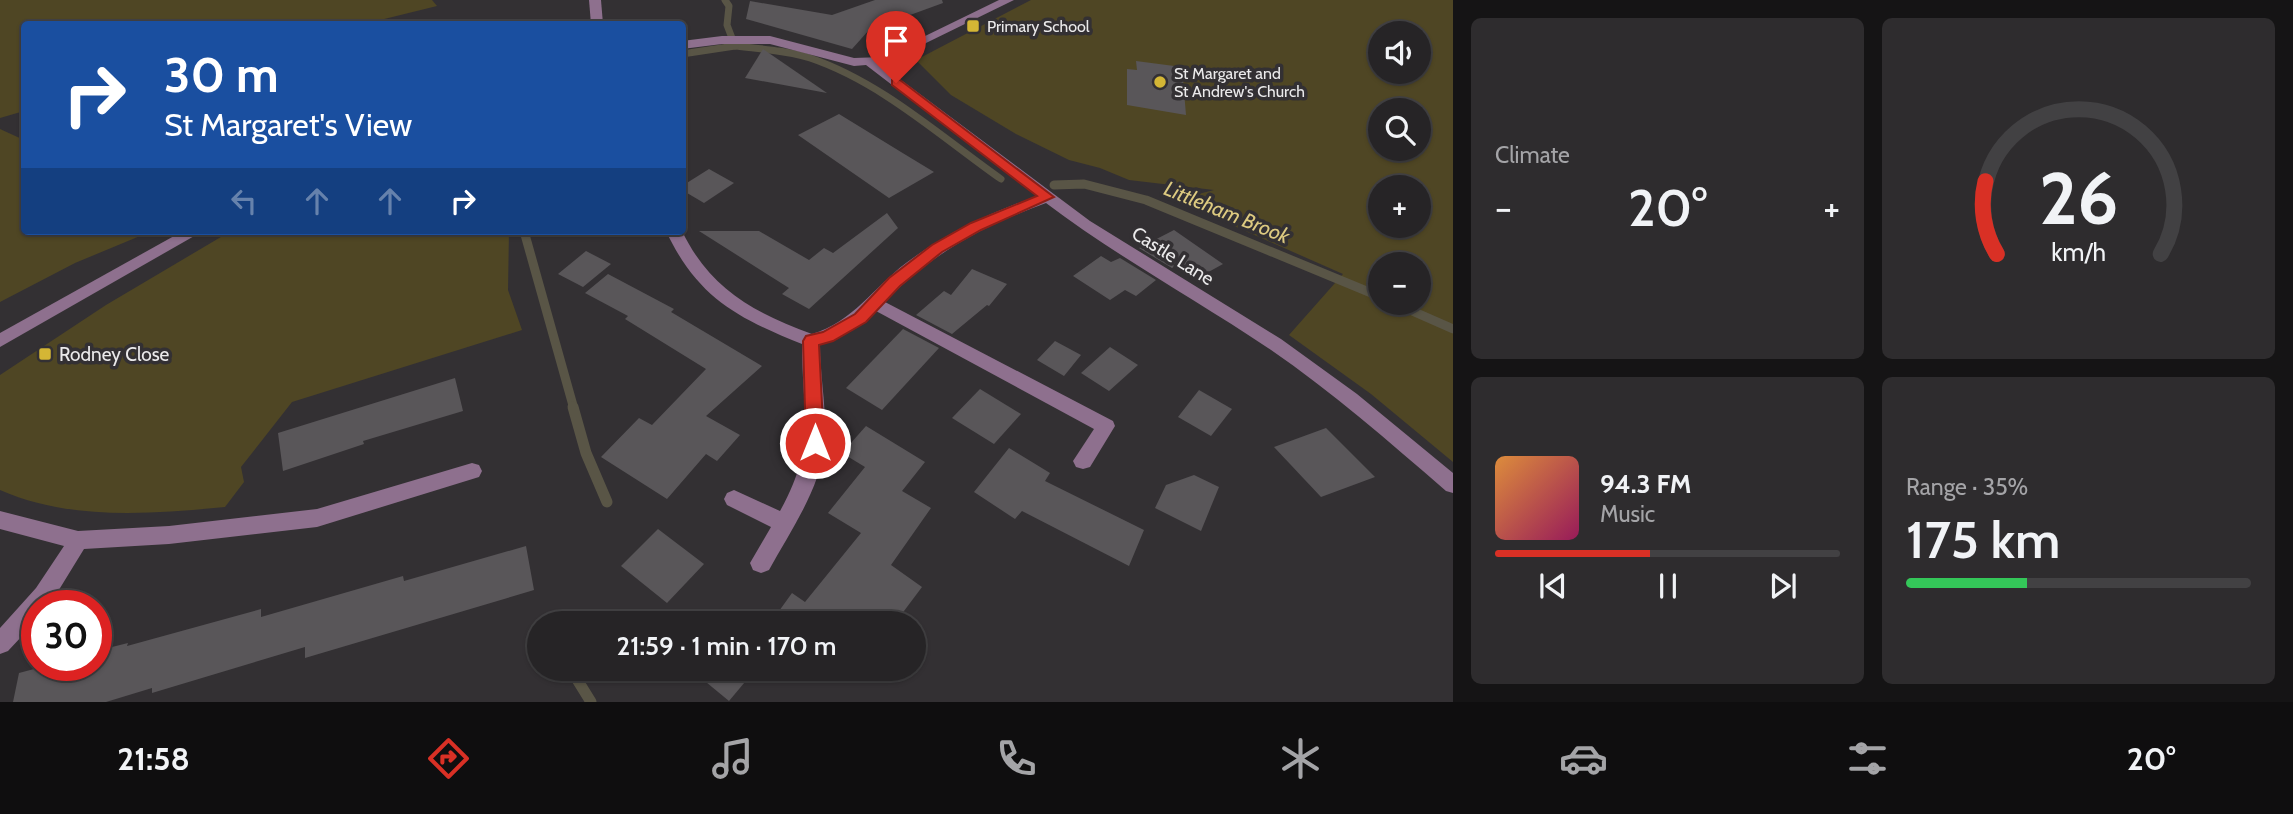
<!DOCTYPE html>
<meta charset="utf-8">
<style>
:root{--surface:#262426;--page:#2e2c2e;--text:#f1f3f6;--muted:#a4a4a7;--line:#424143;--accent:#d93025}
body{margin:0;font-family:Cabin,sans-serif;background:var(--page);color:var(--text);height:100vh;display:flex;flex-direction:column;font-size:26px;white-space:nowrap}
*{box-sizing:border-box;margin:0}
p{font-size:23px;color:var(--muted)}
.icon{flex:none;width:38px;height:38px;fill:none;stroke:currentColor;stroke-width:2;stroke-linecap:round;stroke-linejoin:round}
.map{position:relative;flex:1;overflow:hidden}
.panel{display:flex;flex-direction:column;gap:18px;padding:18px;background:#151415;width:840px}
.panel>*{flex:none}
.top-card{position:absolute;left:21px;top:21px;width:665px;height:214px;border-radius:7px;box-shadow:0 2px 5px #0004,0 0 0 2px var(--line);background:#1a4fa0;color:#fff;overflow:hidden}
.controls{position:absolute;left:1368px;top:21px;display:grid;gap:14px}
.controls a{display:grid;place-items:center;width:63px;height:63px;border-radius:50%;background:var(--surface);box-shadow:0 2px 5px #0004,0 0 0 2px var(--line);font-size:35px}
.speed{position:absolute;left:21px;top:590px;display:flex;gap:14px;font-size:35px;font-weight:700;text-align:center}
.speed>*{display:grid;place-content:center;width:91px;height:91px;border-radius:50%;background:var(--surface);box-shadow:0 2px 5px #0004,0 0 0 2px var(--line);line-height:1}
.speed .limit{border:10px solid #d22;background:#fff;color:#111}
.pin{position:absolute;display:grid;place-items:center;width:60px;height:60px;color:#fff;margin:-72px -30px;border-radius:50% 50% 50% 0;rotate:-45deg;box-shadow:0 0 7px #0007}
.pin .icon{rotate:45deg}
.me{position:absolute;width:77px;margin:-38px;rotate:0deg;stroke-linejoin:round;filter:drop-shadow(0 0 5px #0008)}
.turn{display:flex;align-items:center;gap:24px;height:147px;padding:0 28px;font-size:32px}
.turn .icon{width:91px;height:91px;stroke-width:2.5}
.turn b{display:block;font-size:49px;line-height:60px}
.lanes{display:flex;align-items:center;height:66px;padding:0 28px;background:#0003;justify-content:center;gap:35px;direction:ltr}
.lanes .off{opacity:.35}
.big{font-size:52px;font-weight:600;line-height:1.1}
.panel .card{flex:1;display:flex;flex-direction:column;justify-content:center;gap:10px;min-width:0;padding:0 24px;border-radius:10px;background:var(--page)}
.panel .dial{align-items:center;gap:0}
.dial svg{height:182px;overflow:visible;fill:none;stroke:var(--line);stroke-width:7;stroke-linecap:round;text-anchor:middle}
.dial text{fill:var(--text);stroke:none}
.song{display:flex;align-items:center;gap:21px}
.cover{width:84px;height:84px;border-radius:10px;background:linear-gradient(135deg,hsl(30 70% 55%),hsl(330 70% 35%))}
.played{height:7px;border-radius:4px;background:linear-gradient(90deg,var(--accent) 45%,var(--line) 45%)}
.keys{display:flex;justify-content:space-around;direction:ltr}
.heat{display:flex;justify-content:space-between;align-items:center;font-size:38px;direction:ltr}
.charge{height:10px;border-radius:5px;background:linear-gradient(90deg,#34c759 35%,var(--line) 0)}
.panel .tiles{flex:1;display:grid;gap:18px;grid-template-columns:repeat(2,1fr)}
.trip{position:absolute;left:527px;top:611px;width:399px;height:70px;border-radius:35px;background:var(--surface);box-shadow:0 2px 5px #0004,0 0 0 2px var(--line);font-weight:600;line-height:70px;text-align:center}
.tabs{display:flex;height:112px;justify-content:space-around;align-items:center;background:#0f0e0f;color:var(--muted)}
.tabs .icon{width:49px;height:49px}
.tabs .selected{color:var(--accent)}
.tabs b{font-size:32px;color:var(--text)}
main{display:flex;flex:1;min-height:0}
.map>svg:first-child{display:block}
.green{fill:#4f4624;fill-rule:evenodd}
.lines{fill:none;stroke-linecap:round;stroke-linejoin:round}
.stream-far2{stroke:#595546;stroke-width:7}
.stream-far1{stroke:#595546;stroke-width:9}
.stream{stroke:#595546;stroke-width:11}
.building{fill:#595659}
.minor{fill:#8e708e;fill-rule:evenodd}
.route{fill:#d93025;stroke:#8d1f18;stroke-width:2}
.poi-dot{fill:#d4b635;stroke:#333033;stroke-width:2.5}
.labels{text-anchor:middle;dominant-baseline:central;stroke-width:7;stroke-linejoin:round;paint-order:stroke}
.far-poi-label{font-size:16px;fill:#ebeaeb;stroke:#333033;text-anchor:start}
.street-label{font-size:19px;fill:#ebeaeb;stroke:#333033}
.poi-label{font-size:19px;fill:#ebeaeb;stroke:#333033;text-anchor:start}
.water-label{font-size:21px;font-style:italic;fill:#ddca80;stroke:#333033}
</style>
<main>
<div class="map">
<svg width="1453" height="702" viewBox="0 0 1453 702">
<rect width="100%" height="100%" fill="#333033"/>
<g class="green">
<path d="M0 0H432L437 6 364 24H24V111L0 118Z"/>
<path d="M1031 0H1453V462L1371 394 1289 335 1343 274 1175 200 1214 190 1129 180 1100 168 1069 160 1016 134 951 95 916 60ZM1381 33H1419V72H1381ZM1381 110H1419V149H1381ZM1381 187H1419V226H1381ZM1381 264H1419V303H1381Z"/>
<path d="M0 129 24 140V231H152L75 263 0 302Z"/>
<path d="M231 231H509L508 290 522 330 292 402 241 467 244 482 225 507C150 514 71 521 0 490V375L106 305Z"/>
</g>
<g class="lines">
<g class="stream-far2">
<path d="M725 0 729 6 727 25 735 46C760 49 785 50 810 58 881 82 940 136 1001 179"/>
<path d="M682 54 735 46"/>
</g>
<g class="stream-far1">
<path d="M1054 185 1084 184 1146 200 1381 297"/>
<path d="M524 231 574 409"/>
<path d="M1394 303 1453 329"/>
</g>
<g class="stream">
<path d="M573 407 586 453 607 502"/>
<path d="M570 668 591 702"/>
</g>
</g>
<g class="building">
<path d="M875 0H942L943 3 869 30 852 49 746 19 750 1 832 15Z"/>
<path d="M763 49 827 93 745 78Z"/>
<path d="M1136 61 1182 67 1186 115 1127 105V69L1137 70Z"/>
<path d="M839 114 901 152 934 172 889 198 798 135Z"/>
<path d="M709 169 734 183 704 203 682 190V186Z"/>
<path d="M887 213 898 228 809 309 782 294 789 288 699 231H759L809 260 824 248 833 253Z"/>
<path d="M1174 230 1223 264 1194 280 1175 266 1172 268 1139 248Z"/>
<path d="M586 251 611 264 583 287 558 274Z"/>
<path d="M1101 256 1111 262 1120 258 1156 280 1136 296 1125 290 1110 300 1073 276Z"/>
<path d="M972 269 1007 284 989 306 987 305 952 334 916 315 944 291 951 295Z"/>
<path d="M608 274 674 309 671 312 762 366 706 416 740 435 717 461 706 454 667 499 601 457 639 418 652 425 706 369 625 319 628 316 585 293Z"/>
<path d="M903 329 939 348 882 410 846 388Z"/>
<path d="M1055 341 1081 355 1064 376 1037 360Z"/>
<path d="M1110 347 1138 365 1109 391 1081 373Z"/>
<path d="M455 378 463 411 363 441 364 444 283 471 278 433Z"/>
<path d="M980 389 1021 414 994 444 952 418Z"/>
<path d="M1199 390 1232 409 1211 436 1178 417Z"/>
<path d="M866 426 925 462 902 491 931 508 891 565 922 587 895 623H781L774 618 792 593 805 602 861 533 828 513 865 467 842 453Z"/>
<path d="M1326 428 1375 477 1321 497 1274 447Z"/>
<path d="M1009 448 1050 473 1045 481 1144 530 1129 566 1022 511 1015 519 974 492Z"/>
<path d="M1194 475 1219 487 1201 531 1155 508 1166 485Z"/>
<path d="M658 529 704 564 667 603 621 566Z"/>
<path d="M526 546 534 590 305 658V647L152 693V688L106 702H13L19 673 49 665H96V651L128 643 127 646 261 609V617L403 576 404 581Z"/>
<path d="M689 668H753L755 670 729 701Z"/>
</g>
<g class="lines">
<g class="minor">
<path d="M589 0H601L603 24H591Z"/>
<path d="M999 0H1014L881 65 1090 221 1281 339 1357 394 1453 473V493L1446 491C1388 441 1331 391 1268 348 1195 299 1116 256 1046 203 985 225 930 254 885 302L1113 421 1115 426 1090 467 1083 469 1076 467 1073 461 1094 429 876 311 853 330 820 345C820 377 827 410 825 442 821 488 791 530 769 570L761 573 753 570 750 563 771 527 727 505 724 499 727 493 734 490 780 511C817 445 802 414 802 344 737 318 697 297 666 231H682C710 289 753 312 812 334 853 322 874 287 906 263 946 233 990 213 1037 196L866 65 854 66 770 44H722L682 49V41L722 36H770L854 58 882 57Z"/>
<path d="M183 231H203L0 347V333Z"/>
<path d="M472 463 479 465 482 471 479 477 317 527 169 544 84 549 49 606H37V620L8 651 0 654V628L36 588 64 546 0 529V511L78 531 169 526 317 509Z"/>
</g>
</g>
<path class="route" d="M892 80H900L1054 197 981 230 942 252 900 286 866 322 833 341 819 345 824 443 821 448H809L806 443 803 341 806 336 823 332 855 314 889 278 932 245 971 223 1037 196 892 85Z"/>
<g class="poi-dot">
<rect x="966" y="19" width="14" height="14" rx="3.5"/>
<circle cx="1160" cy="82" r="7"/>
<rect x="38" y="347" width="14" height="14" rx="3.5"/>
</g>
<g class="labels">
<g class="far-poi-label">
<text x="987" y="26">Primary School</text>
<text x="1174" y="73">St Margaret and<tspan x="1174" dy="18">St Andrew's Church</tspan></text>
</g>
<g class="street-label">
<text transform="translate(1173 256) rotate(32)">Castle Lane</text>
</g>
<g class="poi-label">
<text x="59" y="354">Rodney Close</text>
</g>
<g class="water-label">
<text transform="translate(1227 212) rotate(22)">Littleham Brook</text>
</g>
</g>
</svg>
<div class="controls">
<a><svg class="icon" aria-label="sound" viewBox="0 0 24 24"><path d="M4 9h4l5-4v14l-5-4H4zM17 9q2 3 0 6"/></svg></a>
<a><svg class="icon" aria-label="search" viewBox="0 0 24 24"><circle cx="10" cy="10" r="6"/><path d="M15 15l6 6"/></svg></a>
<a>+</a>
<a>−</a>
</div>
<div class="speed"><div class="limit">30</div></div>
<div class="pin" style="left:896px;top:83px;background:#d93025"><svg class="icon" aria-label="arrive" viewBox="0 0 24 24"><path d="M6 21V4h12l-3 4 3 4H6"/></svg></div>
<svg class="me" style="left:815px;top:443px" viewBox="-20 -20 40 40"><circle r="17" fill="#d93025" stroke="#fff" stroke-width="3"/><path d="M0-11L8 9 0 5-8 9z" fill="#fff"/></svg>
<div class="trip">21:59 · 1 min · 170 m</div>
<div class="top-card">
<div class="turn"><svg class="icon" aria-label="right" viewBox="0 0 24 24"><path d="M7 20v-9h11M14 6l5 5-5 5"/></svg><div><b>30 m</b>St Margaret's View</div></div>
<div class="lanes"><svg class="icon off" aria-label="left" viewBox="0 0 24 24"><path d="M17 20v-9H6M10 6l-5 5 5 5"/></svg><svg class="icon off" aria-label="ahead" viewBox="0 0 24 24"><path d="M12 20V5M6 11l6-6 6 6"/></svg><svg class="icon off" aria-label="ahead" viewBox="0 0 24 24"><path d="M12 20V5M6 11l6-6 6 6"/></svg><svg class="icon" aria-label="right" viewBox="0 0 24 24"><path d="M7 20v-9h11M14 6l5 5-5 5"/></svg></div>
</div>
</div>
<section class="panel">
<div class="tiles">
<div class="card"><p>Climate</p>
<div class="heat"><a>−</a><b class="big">20°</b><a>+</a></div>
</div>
<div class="card dial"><svg viewBox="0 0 100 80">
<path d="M14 69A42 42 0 1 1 86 69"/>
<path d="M14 69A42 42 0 0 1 9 37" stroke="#d93025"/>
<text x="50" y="56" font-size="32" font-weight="700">26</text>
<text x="50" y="72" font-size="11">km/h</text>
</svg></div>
<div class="card">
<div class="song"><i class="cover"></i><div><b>94.3 FM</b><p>Music</p></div></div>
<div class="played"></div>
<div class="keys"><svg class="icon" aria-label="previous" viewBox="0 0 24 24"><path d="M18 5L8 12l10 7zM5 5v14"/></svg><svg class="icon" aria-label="pause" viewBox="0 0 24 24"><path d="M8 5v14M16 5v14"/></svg><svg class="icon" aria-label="next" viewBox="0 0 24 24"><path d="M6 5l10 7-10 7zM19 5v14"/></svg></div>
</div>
<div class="card"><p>Range · 35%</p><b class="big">175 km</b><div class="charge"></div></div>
</div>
</section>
</main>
<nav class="tabs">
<b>21:58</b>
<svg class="icon selected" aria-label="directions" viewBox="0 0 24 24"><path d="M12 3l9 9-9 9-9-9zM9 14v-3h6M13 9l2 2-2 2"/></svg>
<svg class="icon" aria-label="music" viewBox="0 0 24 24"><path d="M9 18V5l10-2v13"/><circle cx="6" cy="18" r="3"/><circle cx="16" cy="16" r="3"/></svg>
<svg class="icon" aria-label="phone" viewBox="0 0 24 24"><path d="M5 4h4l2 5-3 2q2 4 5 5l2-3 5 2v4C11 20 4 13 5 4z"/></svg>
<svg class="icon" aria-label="climate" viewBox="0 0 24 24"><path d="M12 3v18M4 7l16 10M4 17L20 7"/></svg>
<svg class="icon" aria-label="car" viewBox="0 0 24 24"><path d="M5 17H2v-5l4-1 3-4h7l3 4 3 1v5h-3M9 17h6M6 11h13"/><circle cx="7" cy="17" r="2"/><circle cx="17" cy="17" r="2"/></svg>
<svg class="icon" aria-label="filters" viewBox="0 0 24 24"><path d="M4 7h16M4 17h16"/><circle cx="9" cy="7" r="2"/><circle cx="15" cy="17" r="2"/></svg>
<b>20°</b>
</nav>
